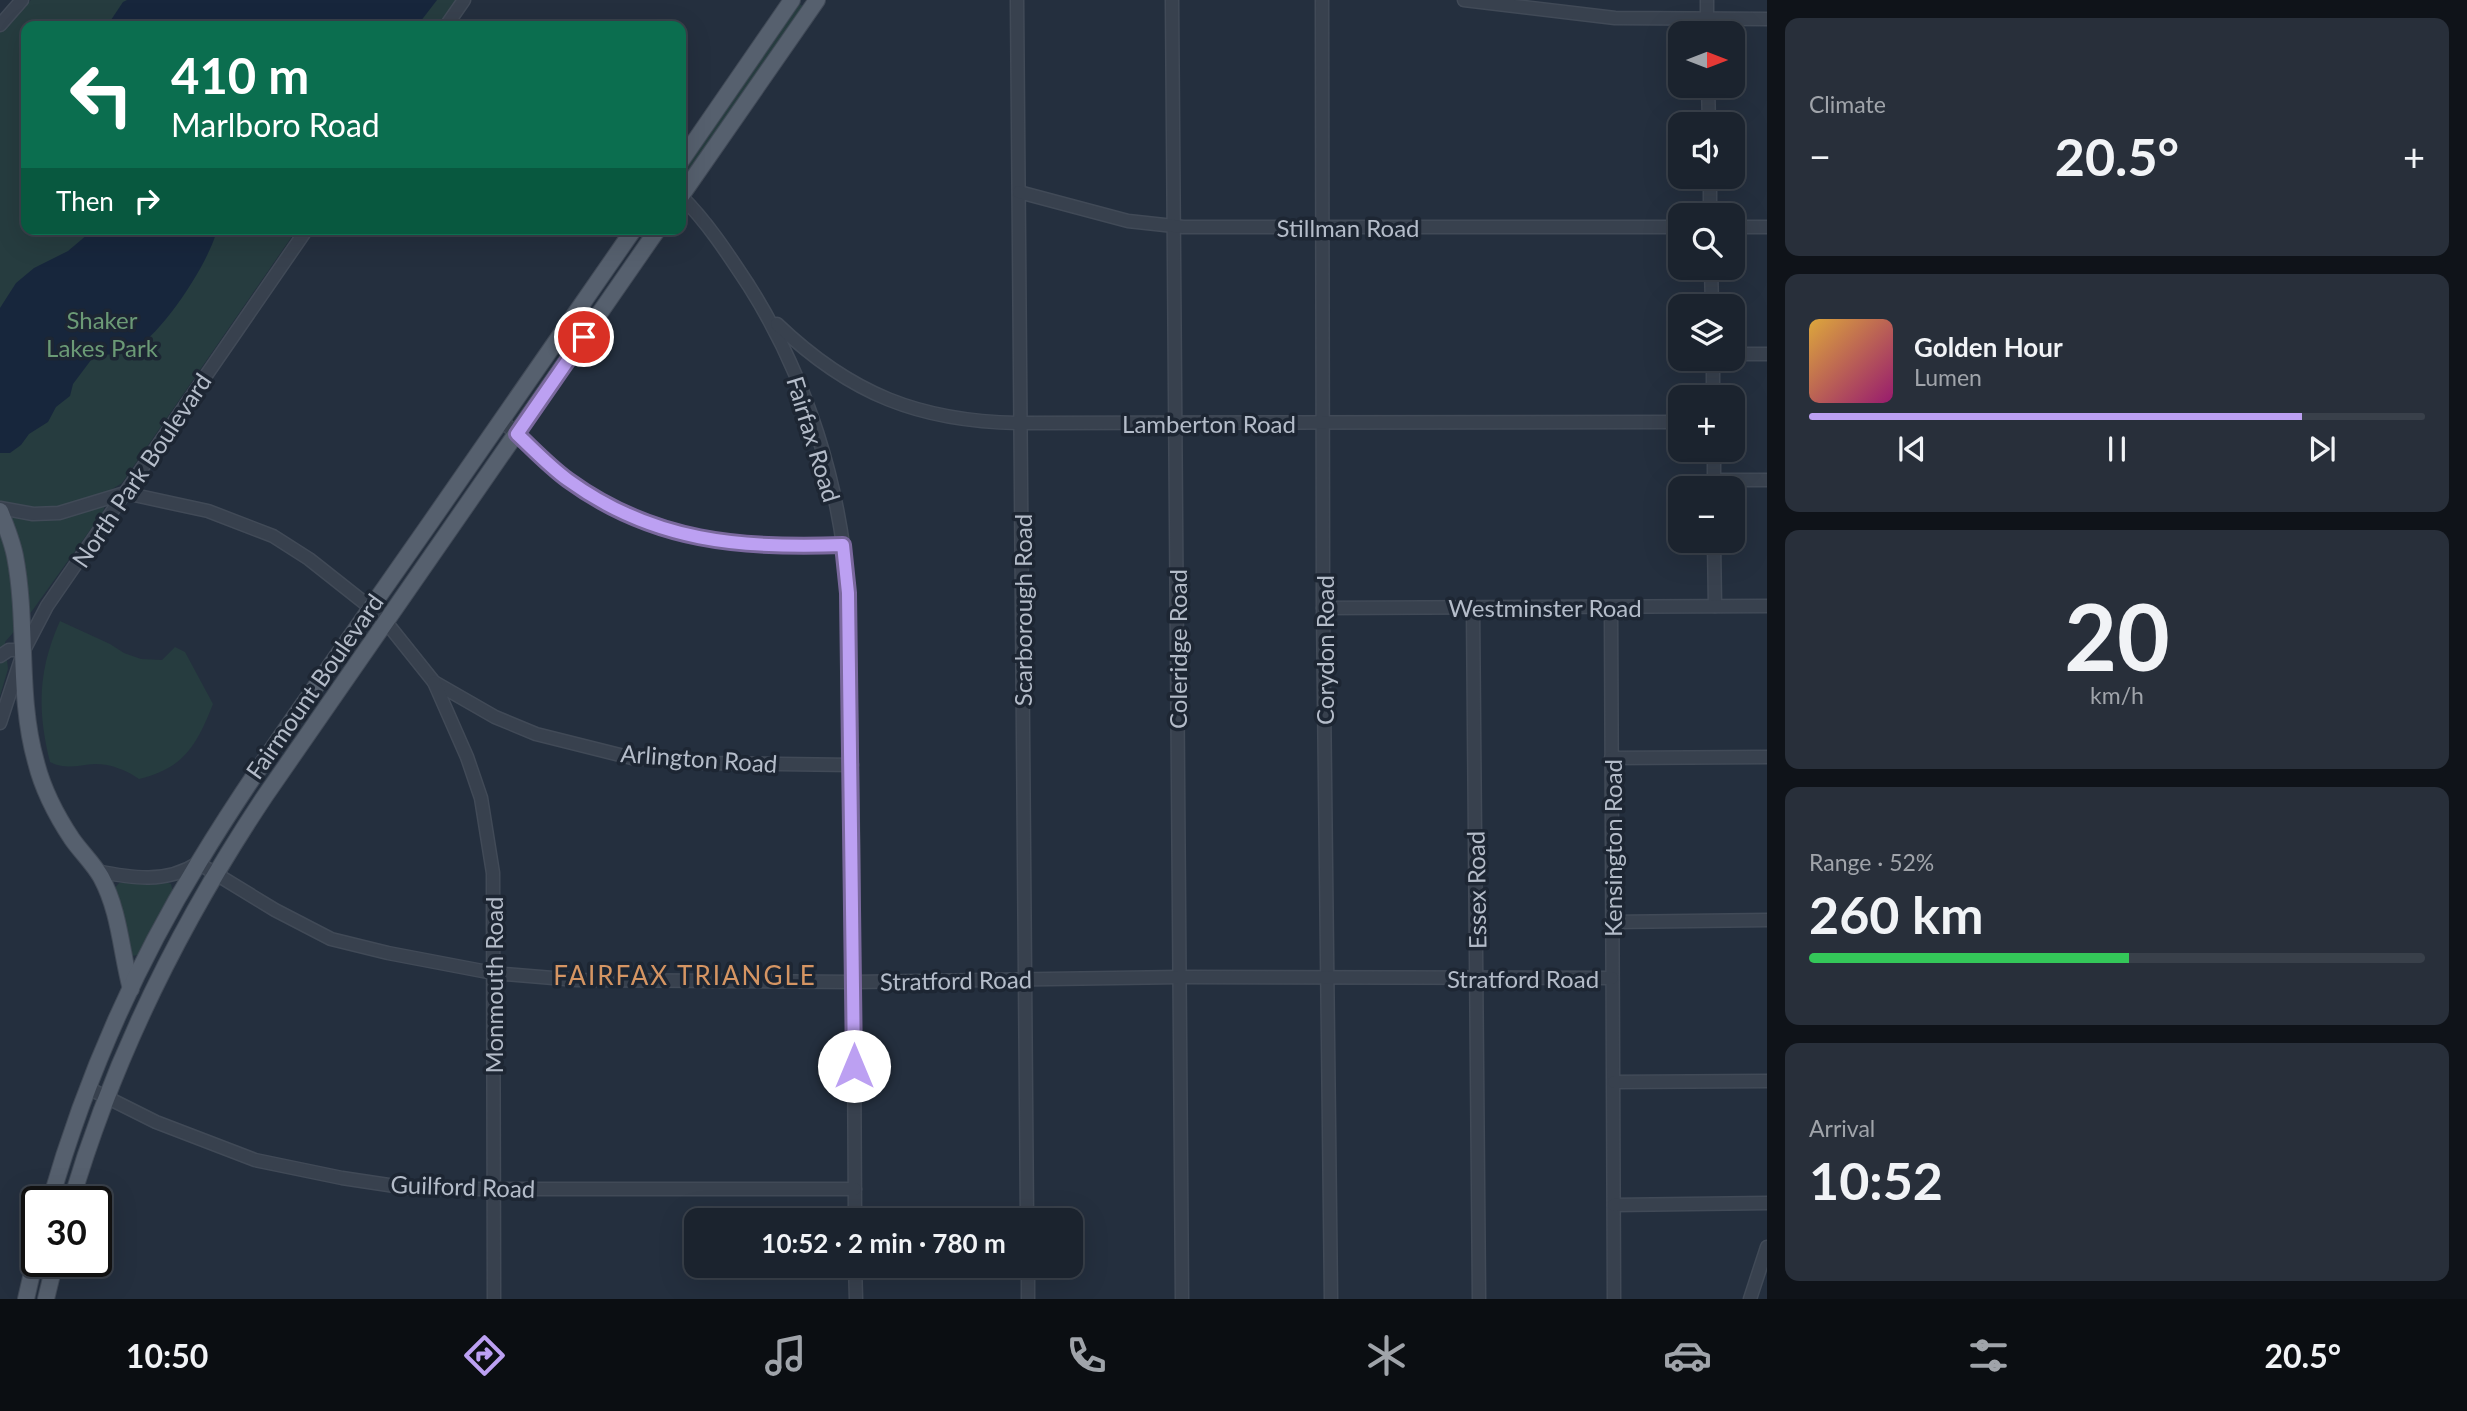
<!DOCTYPE html>
<meta charset="utf-8">
<style>
:root{--surface:#1b232e;--page:#282f3a;--text:#f1f3f6;--muted:#a0a4aa;--line:#39404a;--accent:#bca0f2}
body{margin:0;font-family:Lato,sans-serif;background:var(--page);color:var(--text);height:100vh;display:flex;flex-direction:column;font-size:26px;white-space:nowrap}
*{box-sizing:border-box;margin:0}
p{font-size:23px;color:var(--muted)}
.icon{flex:none;width:38px;height:38px;fill:none;stroke:currentColor;stroke-width:2;stroke-linecap:round;stroke-linejoin:round}
.map{position:relative;flex:1;overflow:hidden}
.drawer{display:flex;flex-direction:column;gap:18px;padding:18px;background:#0f1319;width:700px}
.drawer>*{flex:none}
.guide{position:absolute;left:21px;top:21px;width:665px;height:214px;border-radius:14px;box-shadow:0 7px 28px #0002,0 0 0 2px var(--line);background:#0b6e4f;color:#fff;overflow:hidden}
.needle{width:46px;rotate:90deg}
.controls{position:absolute;left:1668px;top:21px;display:grid;gap:14px}
.controls a{display:grid;place-items:center;width:77px;height:77px;border-radius:14px;background:var(--surface);box-shadow:0 7px 28px #0002,0 0 0 2px var(--line);font-size:35px}
.speed{position:absolute;left:21px;top:1186px;display:flex;gap:14px;font-size:35px;font-weight:700;text-align:center}
.speed>*{display:grid;place-content:center;width:91px;height:91px;border-radius:50%;background:var(--surface);box-shadow:0 7px 28px #0002,0 0 0 2px var(--line);line-height:1}
.speed .limit{border:4px solid #111;border-radius:10px;background:#fff;color:#111}
.pin{position:absolute;display:grid;place-items:center;width:60px;height:60px;color:#fff;margin:-30px;border:4px solid #fff;border-radius:50%;box-shadow:0 2px 7px #0007}
.me{position:absolute;width:77px;margin:-38px;rotate:0deg;stroke-linejoin:round;filter:drop-shadow(0 0 5px #0008)}
.turn{display:flex;align-items:center;gap:24px;height:147px;padding:0 35px;font-size:32px}
.turn .icon{width:91px;height:91px;stroke-width:2.5}
.turn b{display:block;font-size:49px;line-height:60px}
.then{display:flex;align-items:center;height:66px;padding:0 35px;background:#0003;gap:14px;font-size:26px}
.big{font-size:52px;font-weight:700;line-height:1.1}
.drawer .tile{flex:1;display:flex;flex-direction:column;justify-content:center;gap:10px;min-width:0;padding:0 24px;border-radius:14px;background:var(--page)}
.drawer .dial{align-items:center;gap:0}
.dial b{font-size:91px;line-height:1}
.song{display:flex;align-items:center;gap:21px}
.cover{width:84px;height:84px;border-radius:10px;background:linear-gradient(135deg,hsl(40 70% 55%),hsl(320 70% 35%))}
.played{height:7px;border-radius:4px;background:linear-gradient(90deg,var(--accent) 80%,var(--line) 80%)}
.keys{display:flex;justify-content:space-around;direction:ltr}
.heat{display:flex;justify-content:space-between;align-items:center;font-size:38px;direction:ltr}
.charge{height:10px;border-radius:5px;background:linear-gradient(90deg,#34c759 52%,var(--line) 0)}
.trip{position:absolute;left:684px;top:1208px;width:399px;height:70px;border-radius:14px;background:var(--surface);box-shadow:0 7px 28px #0002,0 0 0 2px var(--line);font-weight:700;line-height:70px;text-align:center}
.dock{display:flex;height:112px;justify-content:space-around;align-items:center;background:#0b0e12;color:var(--muted)}
.dock .icon{width:49px;height:49px}
.dock .active{color:var(--accent)}
.dock b{font-size:32px;color:var(--text)}
main{display:flex;flex:1;min-height:0}
.map>svg:first-child{display:block}
.green{fill:#263c3f}
.water{fill:#17263c}
.lines{fill:none;stroke-linecap:round;stroke-linejoin:round}
.minor-casing{stroke:#414a57;stroke-width:15}
.major-casing{stroke:#414a57;stroke-width:18}
.minor{stroke:#38414e;stroke-width:12}
.major{stroke:#56606e;stroke-width:16}
.route-casing{stroke:#7a689d;stroke-width:18}
.route{stroke:#bca0f2;stroke-width:12}
.labels{text-anchor:middle;dominant-baseline:central;stroke-width:7;stroke-linejoin:round;paint-order:stroke}
.street-label{font-size:24px;fill:#b4bcc9;stroke:#1d2633}
.park-label{font-size:24px;fill:#6b9a76;stroke:#1d2633}
.neighbourhood-label{font-size:26px;letter-spacing:2px;fill:#d59563;stroke:#1d2633}
</style>
<main>
<div class="map">
<svg width="1767" height="1299" viewBox="0 0 1767 1299">
<rect width="100%" height="100%" fill="#242f3e"/>
<g class="green">
<path d="M31 0H456L438 26H26V229H297L122 483 109 491 103 512 32 611 5 642 8 669 0 696V32Z"/>
<path d="M799 4 803 6V12L681 185V169L792 6Z"/>
<path d="M60 621 110 644 124 653 141 659 162 660 175 647 185 652 213 704C197 744 185 768 139 779 126 770 111 764 95 764 79 765 65 770 50 762 37 710 38 670 60 621Z"/>
<path d="M166 882 171 884 173 892 141 954 133 956 130 954 114 889 119 883Z"/>
</g>
<g class="water">
<path d="M127 0H437L417 26H107L123 2Z"/>
<path d="M94 229H217C211 260 160 338 131 351 119 356 107 353 94 356L73 384 70 396 56 407 48 422 29 434 21 445 10 453H0V308L16 283 34 268 68 251Z"/>
</g>
<g class="lines">
<g class="minor-casing">
<g id="minor">
<path d="M1017 0 1027 1220"/>
<path d="M1172 0 1182 1299"/>
<path d="M1322 0 1323 608 1331 1299"/>
<path d="M1464 0 1615 18 1767 19"/>
<path d="M1707 0V33"/>
<path d="M0 25 22 0"/>
<path d="M446 26 464 0"/>
<path d="M1708 86 1709 124"/>
<path d="M1710 177V215"/>
<path d="M1019 192 1128 221 1183 227H1680"/>
<path d="M681 196C708 223 728 254 749 286 806 376 841 486 848 593 850 620 849 647 850 674 851 731 852 788 853 845 854 970 854 1095 855 1220"/>
<path d="M1732 227H1767"/>
<path d="M1711 268 1712 306"/>
<path d="M777 324C850 394 920 422 1021 423L1680 422"/>
<path d="M1732 354H1767"/>
<path d="M1713 359V397"/>
<path d="M501 420C524 440 545 463 569 480 655 542 741 549 843 546"/>
<path d="M1714 450V488"/>
<path d="M1714 480H1767"/>
<path d="M0 508 33 514 59 513 125 493 208 511 273 536 309 559 371 608 386 622 434 682 495 717 536 734 632 758 705 763 852 765"/>
<path d="M1714 541 1715 606"/>
<path d="M1323 608 1767 606"/>
<path d="M1473 608 1479 1299"/>
<path d="M1611 608 1614 1299"/>
<path d="M0 656 9 650H24"/>
<path d="M434 682 467 757 481 798 493 873 494 1299"/>
<path d="M0 723 24 650 47 606 307 229"/>
<path d="M1611 758 1767 757"/>
<path d="M96 871C132 878 166 884 198 863L275 910 331 939 388 953 493 973 577 980 854 982 1180 977 1612 978"/>
<path d="M1613 922 1767 920"/>
<path d="M1614 1082 1767 1081"/>
<path d="M88 1088 156 1122 255 1160 342 1178 415 1189H855"/>
<path d="M1614 1205 1767 1203"/>
<path d="M855 1265 856 1299"/>
<path d="M1028 1265V1299"/>
<path d="M1750 1299 1767 1247"/>
</g>
</g>
<g class="major-casing">
<g id="major">
<path d="M681 161 792 0"/>
<path d="M681 196 817 0"/>
<path d="M0 511C6 526 12 541 15 556 28 624 17 696 36 762 43 790 56 815 72 839 81 852 93 863 101 877 120 912 121 952 131 989"/>
<path d="M50 1202C84 1083 134 968 199 862 252 774 314 690 372 606 460 481 546 355 634 229"/>
<path d="M71 1202C114 1056 181 922 265 796L658 229"/>
<path d="M26 1299 37 1251"/>
<path d="M46 1299 55 1262"/>
</g>
</g>
<use href="#minor" class="minor"/>
<use href="#major" class="major"/>
</g>
<g class="lines">
<g class="route-casing">
<path id="route" d="M584 337 517 434C533 449 550 467 568 480 653 542 742 549 843 545L848 593 854 1066"/>
</g>
<use href="#route" class="route"/>
</g>
<g class="labels">
<g class="street-label">
<text x="1348" y="227">Stillman Road</text>
<text x="1209" y="423">Lamberton Road</text>
<text transform="translate(814 439) rotate(73)">Fairfax Road</text>
<text transform="translate(141 470) rotate(-56)">North Park Boulevard</text>
<text x="1545" y="607">Westminster Road</text>
<text transform="translate(1022 610) rotate(-90)">Scarborough Road</text>
<text transform="translate(1177 649) rotate(-90)">Coleridge Road</text>
<text transform="translate(1324 650) rotate(-90)">Corydon Road</text>
<text transform="translate(314 686) rotate(-55)">Fairmount Boulevard</text>
<text transform="translate(699 758) rotate(4)">Arlington Road</text>
<text transform="translate(1612 848) rotate(-90)">Kensington Road</text>
<text transform="translate(1476 890) rotate(-91)">Essex Road</text>
<text x="1523" y="978">Stratford Road</text>
<text transform="translate(956 980) rotate(-1)">Stratford Road</text>
<text transform="translate(493 985) rotate(-90)">Monmouth Road</text>
<text transform="translate(463 1186) rotate(2)">Guilford Road</text>
</g>
<g class="park-label">
<text x="102" y="319">Shaker<tspan x="102" dy="28">Lakes Park</tspan></text>
</g>
<g class="neighbourhood-label">
<text x="685" y="975">FAIRFAX TRIANGLE</text>
</g>
</g>
</svg>
<div class="controls">
<a><svg class="needle" viewBox="-14 -14 28 28"><path d="M0-13l5 13h-10z" fill="#e53935"/><path d="M0 13l5-13h-10z" fill="#a0a4aa"/></svg></a>
<a><svg class="icon" aria-label="sound" viewBox="0 0 24 24"><path d="M4 9h4l5-4v14l-5-4H4zM17 9q2 3 0 6"/></svg></a>
<a><svg class="icon" aria-label="search" viewBox="0 0 24 24"><circle cx="10" cy="10" r="6"/><path d="M15 15l6 6"/></svg></a>
<a><svg class="icon" aria-label="layers" viewBox="0 0 24 24"><path d="M12 4l9 5-9 5-9-5zM3 14l9 5 9-5"/></svg></a>
<a>+</a>
<a>−</a>
</div>
<div class="speed"><div class="limit">30</div></div>
<div class="pin" style="left:584px;top:337px;background:#d93025"><svg class="icon" aria-label="arrive" viewBox="0 0 24 24"><path d="M6 21V4h12l-3 4 3 4H6"/></svg></div>
<svg class="me" style="left:854px;top:1066px" viewBox="-20 -20 40 40"><circle r="19" fill="#fff"/><path d="M0-13L10 11 0 6-10 11z" fill="#bca0f2"/></svg>
<div class="trip">10:52 · 2 min · 780 m</div>
<div class="guide">
<div class="turn"><svg class="icon" aria-label="left" viewBox="0 0 24 24"><path d="M17 20v-9H6M10 6l-5 5 5 5"/></svg><div><b>410 m</b>Marlboro Road</div></div>
<div class="then">Then<svg class="icon" aria-label="right" viewBox="0 0 24 24"><path d="M7 20v-9h11M14 6l5 5-5 5"/></svg></div>
</div>
</div>
<section class="drawer">
<div class="tile"><p>Climate</p>
<div class="heat"><a>−</a><b class="big">20.5°</b><a>+</a></div>
</div>
<div class="tile">
<div class="song"><i class="cover"></i><div><b>Golden Hour</b><p>Lumen</p></div></div>
<div class="played"></div>
<div class="keys"><svg class="icon" aria-label="previous" viewBox="0 0 24 24"><path d="M18 5L8 12l10 7zM5 5v14"/></svg><svg class="icon" aria-label="pause" viewBox="0 0 24 24"><path d="M8 5v14M16 5v14"/></svg><svg class="icon" aria-label="next" viewBox="0 0 24 24"><path d="M6 5l10 7-10 7zM19 5v14"/></svg></div>
</div>
<div class="tile dial"><b>20</b><p>km/h</p></div>
<div class="tile"><p>Range · 52%</p><b class="big">260 km</b><div class="charge"></div></div>
<div class="tile"><p>Arrival</p><b class="big">10:52</b></div>
</section>
</main>
<nav class="dock">
<b>10:50</b>
<svg class="icon active" aria-label="directions" viewBox="0 0 24 24"><path d="M12 3l9 9-9 9-9-9zM9 14v-3h6M13 9l2 2-2 2"/></svg>
<svg class="icon" aria-label="music" viewBox="0 0 24 24"><path d="M9 18V5l10-2v13"/><circle cx="6" cy="18" r="3"/><circle cx="16" cy="16" r="3"/></svg>
<svg class="icon" aria-label="phone" viewBox="0 0 24 24"><path d="M5 4h4l2 5-3 2q2 4 5 5l2-3 5 2v4C11 20 4 13 5 4z"/></svg>
<svg class="icon" aria-label="climate" viewBox="0 0 24 24"><path d="M12 3v18M4 7l16 10M4 17L20 7"/></svg>
<svg class="icon" aria-label="car" viewBox="0 0 24 24"><path d="M5 17H2v-5l4-1 3-4h7l3 4 3 1v5h-3M9 17h6M6 11h13"/><circle cx="7" cy="17" r="2"/><circle cx="17" cy="17" r="2"/></svg>
<svg class="icon" aria-label="filters" viewBox="0 0 24 24"><path d="M4 7h16M4 17h16"/><circle cx="9" cy="7" r="2"/><circle cx="15" cy="17" r="2"/></svg>
<b>20.5°</b>
</nav>
